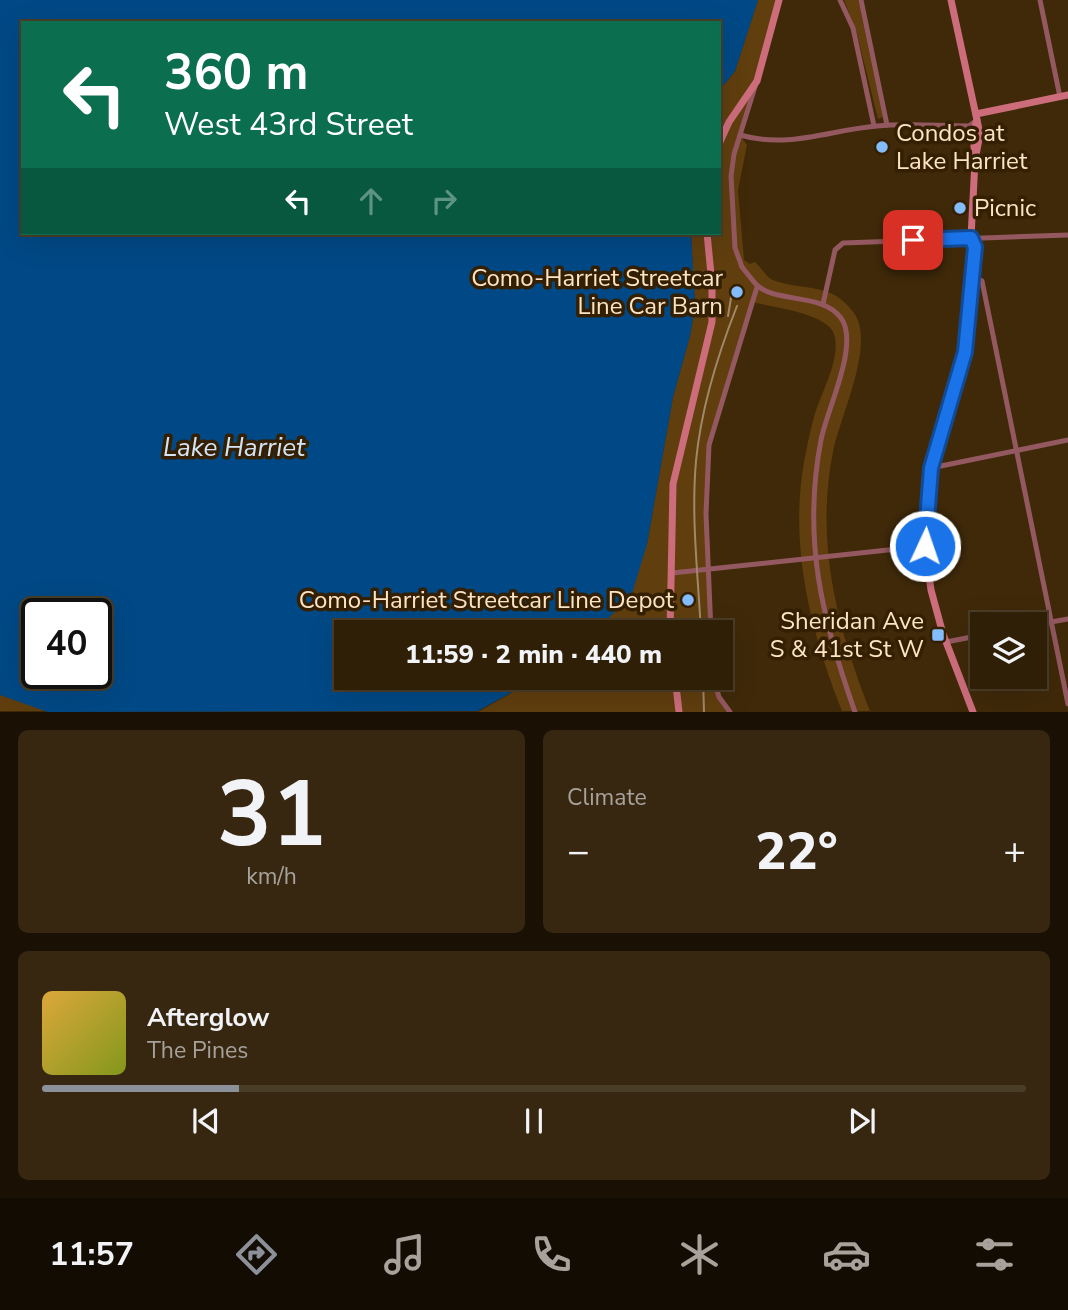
<!DOCTYPE html>
<meta charset="utf-8">
<style>
:root{--surface:#2f1f07;--page:#372711;--text:#f1f3f6;--muted:#a7a29b;--line:#4a3d28;--accent:#8c9099}
body{margin:0;font-family:"Nunito Sans",sans-serif;background:var(--page);color:var(--text);height:100vh;display:flex;flex-direction:column;font-size:26px;white-space:nowrap}
*{box-sizing:border-box;margin:0}
p{font-size:23px;color:var(--muted)}
.icon{flex:none;width:38px;height:38px;fill:none;stroke:currentColor;stroke-width:2;stroke-linecap:round;stroke-linejoin:round}
.map{position:relative;height:712px;overflow:hidden}
.drawer{display:flex;flex-direction:column;gap:18px;padding:18px;background:#1a1104;flex:1}
.drawer>*{flex:none}
.top-card{position:absolute;left:21px;top:21px;width:700px;height:214px;border-radius:0px;box-shadow:0 7px 28px #0002,0 0 0 2px var(--line);background:#0b6e4f;color:#fff;overflow:hidden}
.buttons{position:absolute;left:970px;top:612px;display:grid;gap:14px}
.buttons a{display:grid;place-items:center;width:77px;height:77px;border-radius:0px;background:var(--surface);box-shadow:0 7px 28px #0002,0 0 0 2px var(--line);font-size:35px}
.speed{position:absolute;left:21px;top:598px;display:flex;gap:14px;font-size:35px;font-weight:700;text-align:center}
.speed>*{display:grid;place-content:center;width:91px;height:91px;border-radius:50%;background:var(--surface);box-shadow:0 7px 28px #0002,0 0 0 2px var(--line);line-height:1}
.speed .limit{border:4px solid #111;border-radius:10px;background:#fff;color:#111}
.pin{position:absolute;display:grid;place-items:center;width:60px;height:60px;color:#fff;margin:-30px;border-radius:14px;box-shadow:0 4px 10px #0006}
.me{position:absolute;width:77px;margin:-38px;rotate:3deg;stroke-linejoin:round;filter:drop-shadow(0 0 5px #0008)}
.turn{display:flex;align-items:center;gap:24px;height:147px;padding:0 28px;font-size:32px}
.turn .icon{width:91px;height:91px;stroke-width:2.5}
.turn b{display:block;font-size:49px;line-height:60px}
.lanes{display:flex;align-items:center;height:66px;padding:0 28px;background:#0003;justify-content:center;gap:35px;direction:ltr}
.lanes .off{opacity:.35}
.big{font-size:52px;font-weight:800;line-height:1.1}
.drawer .widget{flex:1;display:flex;flex-direction:column;justify-content:center;gap:10px;min-width:0;padding:0 24px;border-radius:10px;background:var(--page)}
.drawer .dial{align-items:center;gap:0}
.dial b{font-size:91px;line-height:1}
.song{display:flex;align-items:center;gap:21px}
.cover{width:84px;height:84px;border-radius:10px;background:linear-gradient(135deg,hsl(40 70% 55%),hsl(70 70% 35%))}
.played{height:7px;border-radius:4px;background:linear-gradient(90deg,var(--accent) 20%,var(--line) 20%)}
.keys{display:flex;justify-content:space-around;direction:ltr}
.heat{display:flex;justify-content:space-between;align-items:center;font-size:38px;direction:ltr}
.drawer .tiles{flex:1;display:grid;gap:18px;grid-template-columns:1fr 1fr}
.widget:last-child{grid-column:span 2}
.trip{position:absolute;left:334px;top:620px;width:399px;height:70px;border-radius:0px;background:var(--surface);box-shadow:0 7px 28px #0002,0 0 0 2px var(--line);font-weight:800;line-height:70px;text-align:center}
.tabs{display:flex;height:112px;justify-content:space-around;align-items:center;background:#130c03;color:var(--muted)}
.tabs .icon{width:49px;height:49px}
.tabs .current{color:var(--accent)}
.tabs b{font-size:32px;color:var(--text)}
.map>svg:first-child{display:block}
.green{fill:#603e0e}
.water{fill:#004986;fill-rule:evenodd}
.lines{fill:none;stroke-linecap:round;stroke-linejoin:round}
.street{stroke:#945860;stroke-width:5}
.secondary{stroke:#cd6d7c;stroke-width:7}
.tram{stroke:#a0896a;stroke-width:2}
.street-bridge{stroke:#945860;stroke-width:5}
.route-casing{stroke:#114b97;stroke-width:18}
.route{stroke:#1a73e8;stroke-width:12}
.poi-dot{fill:#83bcfa;stroke:#341f01;stroke-width:2.5}
.labels{text-anchor:middle;dominant-baseline:central;stroke-width:7;stroke-linejoin:round;paint-order:stroke}
.poi-label{font-size:24px;fill:#fce4c7;stroke:#341f01;text-anchor:end}
.water-label{font-size:26px;font-style:italic;fill:#d4e4f6;stroke:#341f01}
</style>
<div class="map">
<svg width="1068" height="712" viewBox="0 0 1068 712">
<rect width="100%" height="100%" fill="#3f2909"/>
<g class="green">
<path d="M758 0H779L740 135 747 145 738 190 744 260 750 264 755 262C761 267 767 278 773 280 805 292 831 281 854 313 876 344 840 416 833 452 815 542 837 627 870 711H842C811 633 789 547 804 462 807 448 809 434 813 421 819 395 842 360 834 334 827 313 772 307 752 302L721 399 706 468 711 632H593L607 621 647 544 673 397 690 336 695 307 691 233H719V91L735 71Z"/>
<path d="M844 0H858L859 3 883 117 878 119 856 30Z"/>
<path d="M539 677H713L715 688 730 712H478Z"/>
<path d="M0 695 48 711H0Z"/>
</g>
<path class="water" d="M0 0H758L735 71 719 91V23H23V233H691L695 307 690 336 673 397 647 544 631 597 593 632H346V677H539L478 711 48 712 0 695ZM37 614H96V674H37Z"/>
<g class="lines">
<g class="street">
<path d="M840 0 853 28 874 126"/>
<path d="M861 0 887 125"/>
<path d="M1040 0 1060 97"/>
<path d="M740 135C789 149 829 130 877 126 907 123 939 126 969 126L977 120"/>
<path d="M742 267 735 248 731 176 734 154 755 87"/>
<path d="M974 277 982 281 1068 704"/>
<path d="M754 282C772 305 821 291 841 318 860 344 827 409 821 440 802 539 822 619 855 712"/>
<path d="M823 304 835 250 843 243 1068 235"/>
<path d="M931 468 1068 440"/>
<path d="M672 573 925 546"/>
<path d="M1034 625 1068 619"/>
<path d="M711 632 706 514 709 445 757 287"/>
<path d="M946 642 982 635"/>
<path d="M713 677 719 697 730 712"/>
</g>
<g class="secondary">
<path d="M951 0 980 134 975 160"/>
<path d="M976 114 1068 95"/>
<path d="M719 144 729 122 757 81 779 0"/>
<path d="M970 290 975 247 970 238"/>
<path d="M670 632 673 484 712 322V285L707 233"/>
<path d="M675 677 679 712"/>
<path d="M973 712 943 634 931 590 925 546 931 468 965 352 975 161 973 132 977 120"/>
</g>
<g class="tram">
<path d="M728 316 732 292"/>
<path d="M701 632C698 575 691 517 696 461 701 409 718 354 737 306"/>
<path d="M703 677 704 712"/>
</g>
<path class="street-bridge" d="M742 267 754 282"/>
</g>
<g class="lines">
<g class="route-casing">
<path id="route" d="M913 240 971 238 975 247 965 352 931 468 925 546"/>
</g>
<use href="#route" class="route"/>
</g>
<g class="poi-dot">
<circle cx="882" cy="147" r="7"/>
<circle cx="960" cy="208" r="7"/>
<circle cx="737" cy="292" r="7"/>
<circle cx="688" cy="600" r="7"/>
<rect x="931" y="628" width="14" height="14" rx="3.5"/>
</g>
<g class="labels">
<g class="poi-label">
<text x="896" y="133" text-anchor="start">Condos at<tspan x="896" dy="28">Lake Harriet</tspan></text>
<text x="974" y="208" text-anchor="start">Picnic</text>
<text x="723" y="278">Como-Harriet Streetcar<tspan x="723" dy="28">Line Car Barn</tspan></text>
<text x="674" y="600">Como-Harriet Streetcar Line Depot</text>
<text x="924" y="621">Sheridan Ave<tspan x="924" dy="28">S &amp; 41st St W</tspan></text>
</g>
<g class="water-label">
<text x="234" y="447">Lake Harriet</text>
</g>
</g>
</svg>
<div class="buttons">
<a><svg class="icon" aria-label="layers" viewBox="0 0 24 24"><path d="M12 4l9 5-9 5-9-5zM3 14l9 5 9-5"/></svg></a>
</div>
<div class="speed"><div class="limit">40</div></div>
<div class="pin" style="left:913px;top:240px;background:#d93025"><svg class="icon" aria-label="arrive" viewBox="0 0 24 24"><path d="M6 21V4h12l-3 4 3 4H6"/></svg></div>
<svg class="me" style="left:925px;top:546px" viewBox="-20 -20 40 40"><circle r="17" fill="#1a73e8" stroke="#fff" stroke-width="3"/><path d="M0-11L8 9 0 5-8 9z" fill="#fff"/></svg>
<div class="trip">11:59 · 2 min · 440 m</div>
<div class="top-card">
<div class="turn"><svg class="icon" aria-label="left" viewBox="0 0 24 24"><path d="M17 20v-9H6M10 6l-5 5 5 5"/></svg><div><b>360 m</b>West 43rd Street</div></div>
<div class="lanes"><svg class="icon" aria-label="left" viewBox="0 0 24 24"><path d="M17 20v-9H6M10 6l-5 5 5 5"/></svg><svg class="icon off" aria-label="ahead" viewBox="0 0 24 24"><path d="M12 20V5M6 11l6-6 6 6"/></svg><svg class="icon off" aria-label="right" viewBox="0 0 24 24"><path d="M7 20v-9h11M14 6l5 5-5 5"/></svg></div>
</div>
</div>
<section class="drawer">
<div class="tiles">
<div class="widget dial"><b>31</b><p>km/h</p></div>
<div class="widget"><p>Climate</p>
<div class="heat"><a>−</a><b class="big">22°</b><a>+</a></div>
</div>
<div class="widget">
<div class="song"><i class="cover"></i><div><b>Afterglow</b><p>The Pines</p></div></div>
<div class="played"></div>
<div class="keys"><svg class="icon" aria-label="previous" viewBox="0 0 24 24"><path d="M18 5L8 12l10 7zM5 5v14"/></svg><svg class="icon" aria-label="pause" viewBox="0 0 24 24"><path d="M8 5v14M16 5v14"/></svg><svg class="icon" aria-label="next" viewBox="0 0 24 24"><path d="M6 5l10 7-10 7zM19 5v14"/></svg></div>
</div>
</div>
</section>
<nav class="tabs">
<b>11:57</b>
<svg class="icon current" aria-label="directions" viewBox="0 0 24 24"><path d="M12 3l9 9-9 9-9-9zM9 14v-3h6M13 9l2 2-2 2"/></svg>
<svg class="icon" aria-label="music" viewBox="0 0 24 24"><path d="M9 18V5l10-2v13"/><circle cx="6" cy="18" r="3"/><circle cx="16" cy="16" r="3"/></svg>
<svg class="icon" aria-label="phone" viewBox="0 0 24 24"><path d="M5 4h4l2 5-3 2q2 4 5 5l2-3 5 2v4C11 20 4 13 5 4z"/></svg>
<svg class="icon" aria-label="climate" viewBox="0 0 24 24"><path d="M12 3v18M4 7l16 10M4 17L20 7"/></svg>
<svg class="icon" aria-label="car" viewBox="0 0 24 24"><path d="M5 17H2v-5l4-1 3-4h7l3 4 3 1v5h-3M9 17h6M6 11h13"/><circle cx="7" cy="17" r="2"/><circle cx="17" cy="17" r="2"/></svg>
<svg class="icon" aria-label="filters" viewBox="0 0 24 24"><path d="M4 7h16M4 17h16"/><circle cx="9" cy="7" r="2"/><circle cx="15" cy="17" r="2"/></svg>
</nav>
